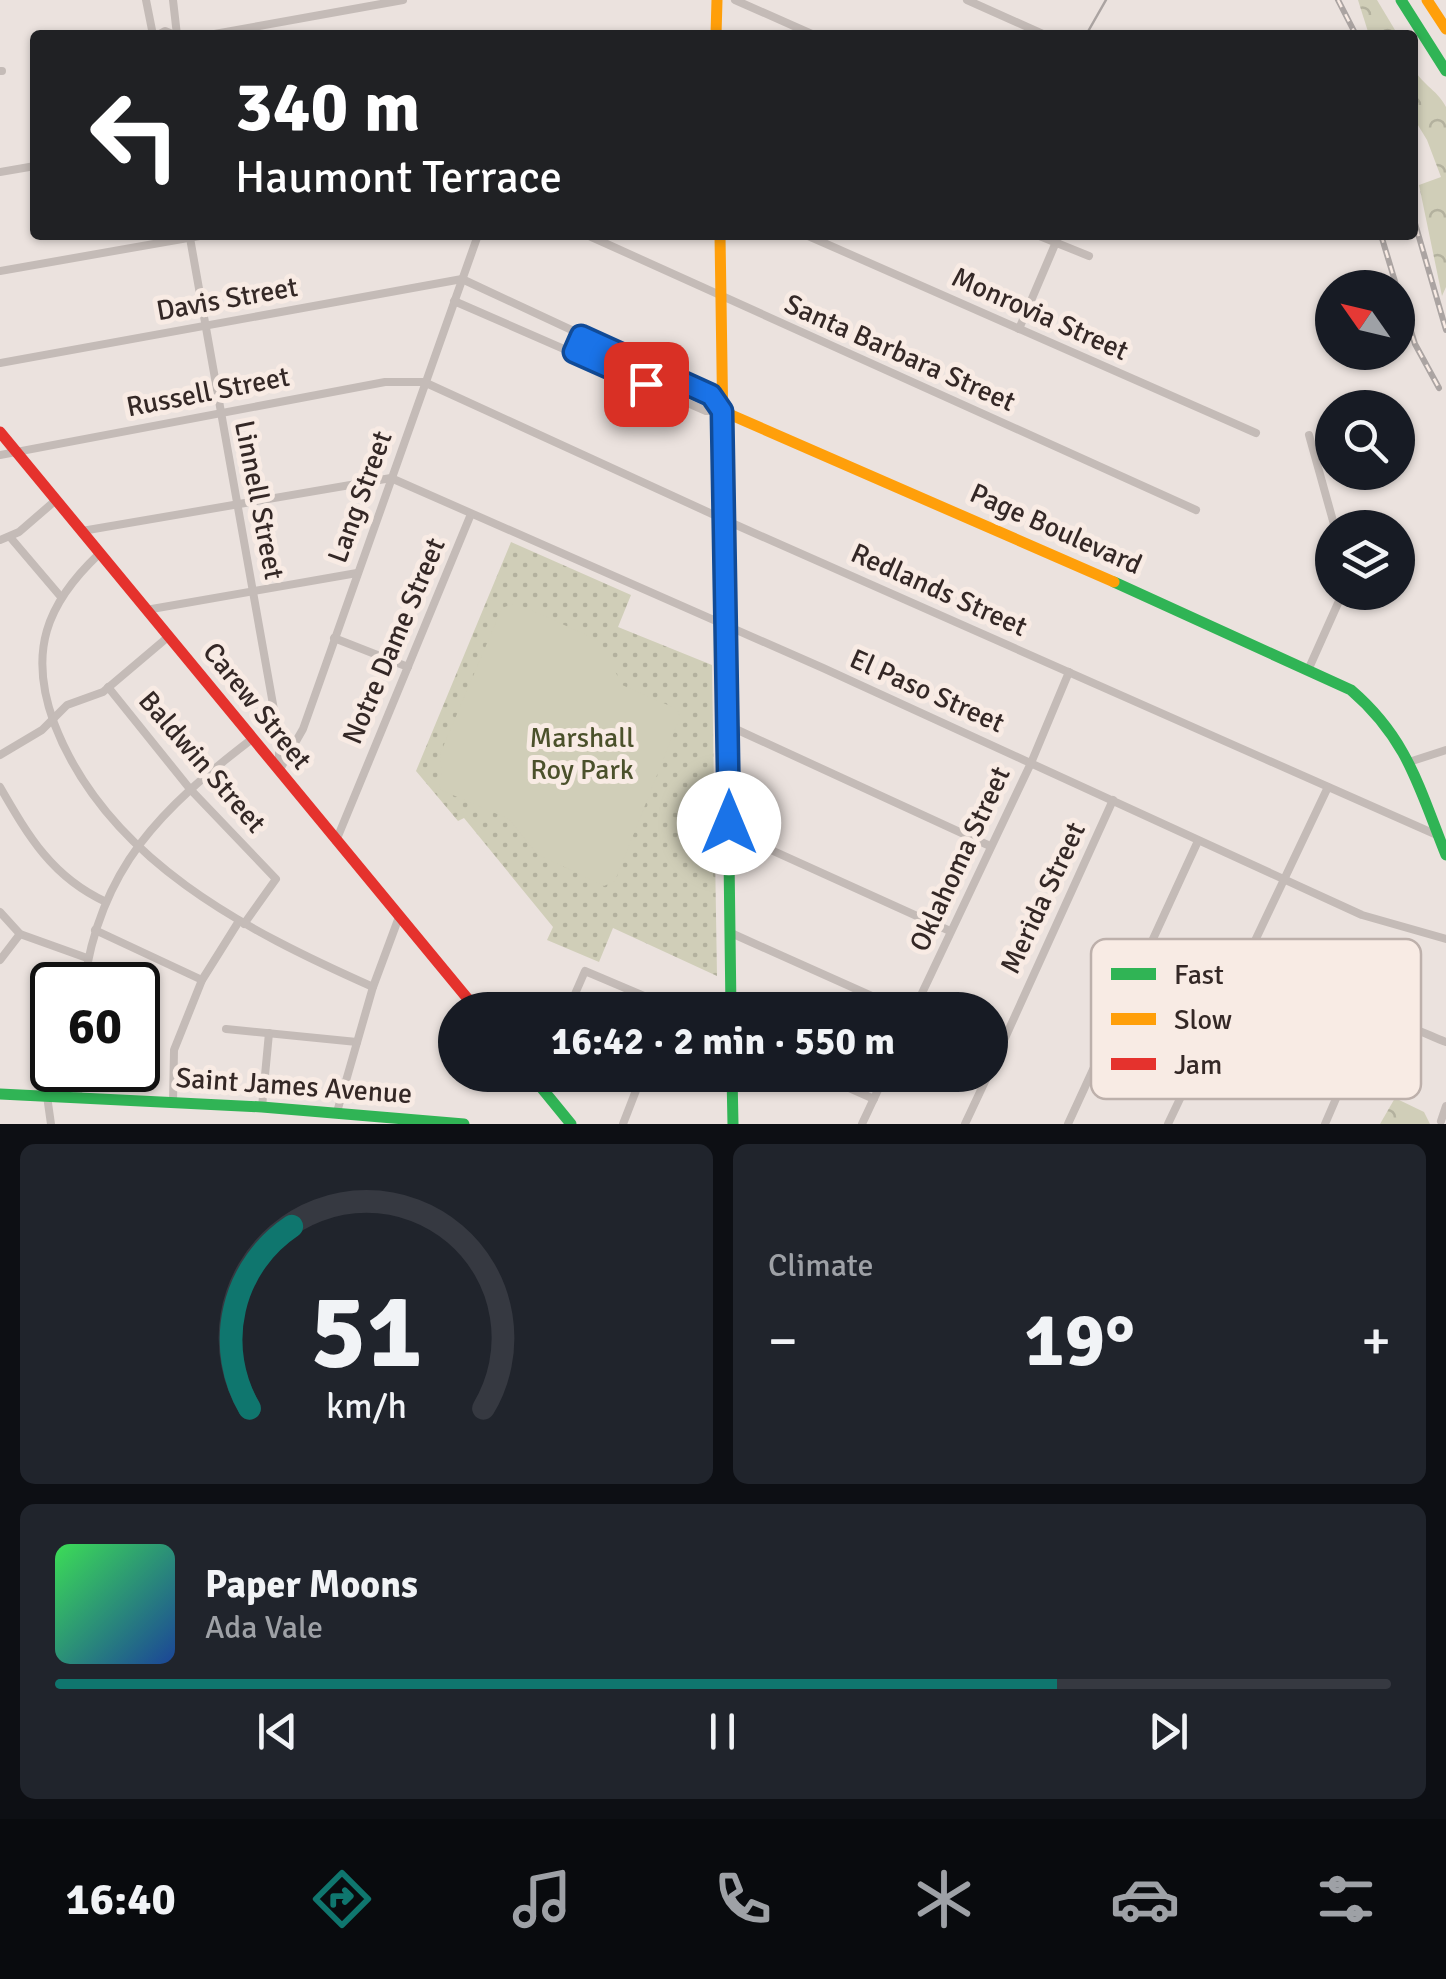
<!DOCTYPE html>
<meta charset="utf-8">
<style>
:root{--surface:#171b24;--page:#20242c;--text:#f1f3f6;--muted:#9ea1a6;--line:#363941;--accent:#0f766e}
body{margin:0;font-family:Signika,sans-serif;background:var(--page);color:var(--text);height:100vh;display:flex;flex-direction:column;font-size:38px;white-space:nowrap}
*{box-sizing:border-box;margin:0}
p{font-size:32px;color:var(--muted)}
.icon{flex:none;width:55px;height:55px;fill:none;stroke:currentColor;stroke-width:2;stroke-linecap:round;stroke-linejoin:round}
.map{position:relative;height:1124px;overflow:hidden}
.side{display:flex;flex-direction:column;gap:20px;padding:20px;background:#0d0f14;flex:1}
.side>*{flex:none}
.top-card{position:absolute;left:30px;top:30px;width:1388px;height:210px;border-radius:10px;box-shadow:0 2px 8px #0004;background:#202124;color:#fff;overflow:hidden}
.needle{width:65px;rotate:304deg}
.tools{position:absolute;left:1315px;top:270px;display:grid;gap:20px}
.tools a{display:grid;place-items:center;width:100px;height:100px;border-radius:50%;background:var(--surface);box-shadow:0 2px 8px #0004;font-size:50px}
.speed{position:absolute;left:30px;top:962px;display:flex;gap:20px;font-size:50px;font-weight:700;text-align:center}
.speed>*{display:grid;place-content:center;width:130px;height:130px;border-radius:50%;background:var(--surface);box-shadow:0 2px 8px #0004;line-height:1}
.speed .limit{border:5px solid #111;border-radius:15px;background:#fff;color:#111}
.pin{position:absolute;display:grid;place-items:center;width:85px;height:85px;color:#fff;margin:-42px;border-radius:20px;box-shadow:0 5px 15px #0006}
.me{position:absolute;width:110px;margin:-55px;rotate:0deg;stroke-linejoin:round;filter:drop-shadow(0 0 8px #0008)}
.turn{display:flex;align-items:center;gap:35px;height:210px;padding:0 40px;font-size:45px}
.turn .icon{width:130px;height:130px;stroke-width:2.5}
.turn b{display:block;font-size:70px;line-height:85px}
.big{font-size:75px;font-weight:700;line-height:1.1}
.side .tile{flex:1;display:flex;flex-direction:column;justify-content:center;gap:15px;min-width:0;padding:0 35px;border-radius:15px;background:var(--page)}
.side .dial{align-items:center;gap:0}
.dial svg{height:260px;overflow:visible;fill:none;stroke:var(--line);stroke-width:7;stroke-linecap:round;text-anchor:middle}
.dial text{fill:var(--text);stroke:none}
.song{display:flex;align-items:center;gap:30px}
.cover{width:120px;height:120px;border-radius:15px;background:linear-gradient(135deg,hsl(130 70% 55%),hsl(220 70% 35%))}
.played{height:10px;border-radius:5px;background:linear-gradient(90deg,var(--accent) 75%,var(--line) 75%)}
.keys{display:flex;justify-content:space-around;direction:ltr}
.heat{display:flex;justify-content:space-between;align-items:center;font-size:55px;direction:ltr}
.side .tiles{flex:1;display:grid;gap:20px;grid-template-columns:1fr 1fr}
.tile:last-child{grid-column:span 2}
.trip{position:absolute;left:438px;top:992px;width:570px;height:100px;border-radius:50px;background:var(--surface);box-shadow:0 2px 8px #0004;font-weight:700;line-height:100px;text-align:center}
.menu{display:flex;height:160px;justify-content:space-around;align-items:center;background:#090b0e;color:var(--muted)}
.menu .icon{width:70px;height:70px}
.menu .active{color:var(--accent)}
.menu b{font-size:45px;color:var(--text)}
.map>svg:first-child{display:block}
.forest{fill:url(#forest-crowns)}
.park{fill:url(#park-dots)}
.pitch{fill:#d0ceb8}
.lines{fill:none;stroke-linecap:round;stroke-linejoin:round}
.street{stroke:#c4bbb7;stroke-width:8}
.fast{stroke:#30b455;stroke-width:11}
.slow{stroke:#ff9f0a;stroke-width:11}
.jam{stroke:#e5322d;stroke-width:11}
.tram{stroke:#aba4a2;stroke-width:2.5}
.rail-casing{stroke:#aba4a2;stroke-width:6}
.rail{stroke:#f8ebe4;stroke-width:2.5;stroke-dasharray:8;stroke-linecap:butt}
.route-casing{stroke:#114b97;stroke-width:25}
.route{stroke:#1a73e8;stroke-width:18}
.labels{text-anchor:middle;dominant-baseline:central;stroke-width:10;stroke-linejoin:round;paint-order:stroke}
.street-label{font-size:28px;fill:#342826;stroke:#f8ebe4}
.park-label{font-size:28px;fill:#4b512b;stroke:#f8ebe4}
.key{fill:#f8ebe4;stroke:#bdb0ab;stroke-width:2.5}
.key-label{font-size:28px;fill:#342826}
</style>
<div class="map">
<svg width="1446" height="1124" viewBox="0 0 1446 1124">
<defs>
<pattern id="forest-crowns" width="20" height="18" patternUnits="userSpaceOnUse" patternTransform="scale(2.5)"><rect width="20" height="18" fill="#d0ceb8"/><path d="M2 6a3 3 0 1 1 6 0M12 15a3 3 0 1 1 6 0" fill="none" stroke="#b3b19e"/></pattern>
<pattern id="park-dots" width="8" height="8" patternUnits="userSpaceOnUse" patternTransform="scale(2.5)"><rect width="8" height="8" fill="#d0ceb8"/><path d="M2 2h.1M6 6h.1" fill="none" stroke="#b3b19e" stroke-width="1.8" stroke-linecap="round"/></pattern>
</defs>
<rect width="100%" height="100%" fill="#ebe2de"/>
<g class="forest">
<path d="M1358 0H1377L1398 35H1369Z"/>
<path d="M1412 65C1421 85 1436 88 1446 107V287L1442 296 1419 185 1441 177 1427 140 1413 117Z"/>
<path d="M1395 1098 1424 1112 1430 1124H1380Z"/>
</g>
<path class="park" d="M511 542 631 595 618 627 712 665 717 976 613 928 599 962 547 940 553 927 464 818 458 821 416 771Z"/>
<path class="pitch" d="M515 603 600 641 622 685 677 709 680 717 615 881 604 886 537 854 509 819 441 790 439 784 442 778 440 754 502 608Z"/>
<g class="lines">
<g class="street">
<path d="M146 0 153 35"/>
<path d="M173 0 177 35"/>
<path d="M735 0 814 35"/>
<path d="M967 0 1045 35"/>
<path d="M158 35 165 31 175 35"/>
<path d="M209 35 403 0"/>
<path d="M0 71H2"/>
<path d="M0 172 35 166"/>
<path d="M587 235 1196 510"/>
<path d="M806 235 1256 433"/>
<path d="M1037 235 1089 256"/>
<path d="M190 238 279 738V767"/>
<path d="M0 271 205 235"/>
<path d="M454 301 706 411H722"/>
<path d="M1019 329 1059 235"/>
<path d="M0 363 462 279 711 395 721 408"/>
<path d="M1309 435 1335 528"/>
<path d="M0 455 385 382H424L734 524 1437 835"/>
<path d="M82 531 391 478 823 668 1362 915 1446 939"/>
<path d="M10 537 61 597"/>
<path d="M0 540 19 532 56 500"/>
<path d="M99 554C46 604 28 652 54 723 106 860 247 931 373 987"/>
<path d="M146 610 357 573"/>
<path d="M334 638 408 667"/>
<path d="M1309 668 1343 592"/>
<path d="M108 687 190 789 276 879 244 924"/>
<path d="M729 726 990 846"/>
<path d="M0 755 42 730 67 705 103 692 168 637"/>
<path d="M1409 762 1446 750"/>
<path d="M279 771 303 729 478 235"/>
<path d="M0 787C29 837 52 877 106 902"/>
<path d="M729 831 950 931"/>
<path d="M336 841 471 514"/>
<path d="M0 912 20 934 87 958"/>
<path d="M95 930 202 980"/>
<path d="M731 933 903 1010"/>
<path d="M0 960 20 934"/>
<path d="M84 985C100 867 162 808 252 739"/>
<path d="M568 1010 585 971 677 1010"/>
<path d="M914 1010 1031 763 1069 672"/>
<path d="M226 1029 357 1042"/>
<path d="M990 1071 1113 800"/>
<path d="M820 1075 874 1099"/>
<path d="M47 1096 51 1124"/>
<path d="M78 1098 79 1070"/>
<path d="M173 1102 174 1050 202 980 239 921"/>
<path d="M262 1107 269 1033"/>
<path d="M337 1112 373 987 399 917"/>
<path d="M1441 1121 1446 1106"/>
<path d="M623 1124 642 1075"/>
<path d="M862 1124 885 1075"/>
<path d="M965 1124 988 1075"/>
<path d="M1068 1124 1198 841"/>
<path d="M1168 1124 1328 787"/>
<path d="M1325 1124 1366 1029C1388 1011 1423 1034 1446 1042"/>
</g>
<g class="fast">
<path d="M1401 0 1446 71"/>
<path d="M1114 582 1351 690C1408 739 1419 788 1446 855"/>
<path d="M726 629 731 1010"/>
<path d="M531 1075 571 1124"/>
<path d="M732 1075 733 1124"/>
<path d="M0 1094 262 1107 464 1124"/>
</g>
<g class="slow">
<path d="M1427 0 1446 29"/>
<path d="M716 35 717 0"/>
<path d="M720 235 726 629"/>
<path d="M722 411 1114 582"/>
</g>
<path class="jam" d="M0 432 477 1010"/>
<path class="tram" d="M1086 35 1106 0"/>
<g class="rail-casing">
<g id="rail">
<path d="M1338 0 1356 35"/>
<path d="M1412 213 1446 330"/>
<path d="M1381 235 1397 288"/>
<path d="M1398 290 1415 344 1439 388"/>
</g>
</g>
<use href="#rail" class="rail"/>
</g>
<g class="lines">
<g class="route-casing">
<path id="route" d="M646 384 574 352 581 336 711 395 722 411 729 823"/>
</g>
<use href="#route" class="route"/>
</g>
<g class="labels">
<g class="street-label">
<text transform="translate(227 299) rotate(-10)">Davis Street</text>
<text transform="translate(1040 314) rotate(24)">Monrovia Street</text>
<text transform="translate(900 353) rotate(24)">Santa Barbara Street</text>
<text transform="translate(208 392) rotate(-11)">Russell Street</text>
<text transform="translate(360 497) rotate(-70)">Lang Street</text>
<text transform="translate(259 500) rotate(79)">Linnell Street</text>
<text transform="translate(1056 529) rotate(24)">Page Boulevard</text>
<text transform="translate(939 590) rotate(24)">Redlands Street</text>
<text transform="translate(394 641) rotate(-67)">Notre Dame Street</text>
<text transform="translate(927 691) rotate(24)">El Paso Street</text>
<text transform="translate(257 706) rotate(51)">Carew Street</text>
<text transform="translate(202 762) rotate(49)">Baldwin Street</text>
<text transform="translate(960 859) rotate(-65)">Oklahoma Street</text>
<text transform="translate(1043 898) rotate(-65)">Merida Street</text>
<text transform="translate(294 1086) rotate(4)">Saint James Avenue</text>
</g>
<g class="park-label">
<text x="582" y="738">Marshall<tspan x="582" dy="32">Roy Park</tspan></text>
</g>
</g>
<rect x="1091" y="939" width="330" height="160" rx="15" class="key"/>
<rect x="1111" y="968" width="45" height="12" fill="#30b455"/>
<rect x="1111" y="1013" width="45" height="12" fill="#ff9f0a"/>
<rect x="1111" y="1058" width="45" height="12" fill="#e5322d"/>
<g class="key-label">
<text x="1174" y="984">Fast</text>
<text x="1174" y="1029">Slow</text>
<text x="1174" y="1074">Jam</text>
</g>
</svg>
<div class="tools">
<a><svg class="needle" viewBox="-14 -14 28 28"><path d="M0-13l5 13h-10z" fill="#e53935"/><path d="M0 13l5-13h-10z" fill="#9ea1a6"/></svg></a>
<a><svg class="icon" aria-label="search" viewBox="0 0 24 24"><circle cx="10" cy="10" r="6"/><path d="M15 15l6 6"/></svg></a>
<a><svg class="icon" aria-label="layers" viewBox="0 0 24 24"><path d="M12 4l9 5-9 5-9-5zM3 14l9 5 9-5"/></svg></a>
</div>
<div class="speed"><div class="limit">60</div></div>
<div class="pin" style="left:646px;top:384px;background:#d93025"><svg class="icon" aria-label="arrive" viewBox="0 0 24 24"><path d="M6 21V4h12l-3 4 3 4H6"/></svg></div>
<svg class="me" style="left:729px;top:823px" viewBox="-20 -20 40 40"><circle r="19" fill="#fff"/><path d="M0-13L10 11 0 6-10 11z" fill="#1a73e8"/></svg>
<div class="trip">16:42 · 2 min · 550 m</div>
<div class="top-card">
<div class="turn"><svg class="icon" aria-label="left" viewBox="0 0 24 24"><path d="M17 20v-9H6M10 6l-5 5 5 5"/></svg><div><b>340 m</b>Haumont Terrace</div></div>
</div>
</div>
<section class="side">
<div class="tiles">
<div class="tile dial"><svg viewBox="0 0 100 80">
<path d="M14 69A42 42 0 1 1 86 69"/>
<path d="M14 69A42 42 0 0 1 27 13" stroke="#0f766e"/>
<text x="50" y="56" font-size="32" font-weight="700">51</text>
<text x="50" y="72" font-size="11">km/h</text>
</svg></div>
<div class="tile"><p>Climate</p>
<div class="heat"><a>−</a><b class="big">19°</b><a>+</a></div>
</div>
<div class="tile">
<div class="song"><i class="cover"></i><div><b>Paper Moons</b><p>Ada Vale</p></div></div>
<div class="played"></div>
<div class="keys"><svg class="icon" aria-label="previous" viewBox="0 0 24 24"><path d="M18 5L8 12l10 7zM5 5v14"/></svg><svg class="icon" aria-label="pause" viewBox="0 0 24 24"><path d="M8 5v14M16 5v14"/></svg><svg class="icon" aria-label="next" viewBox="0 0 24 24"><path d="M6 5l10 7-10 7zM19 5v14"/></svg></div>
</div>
</div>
</section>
<nav class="menu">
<b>16:40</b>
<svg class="icon active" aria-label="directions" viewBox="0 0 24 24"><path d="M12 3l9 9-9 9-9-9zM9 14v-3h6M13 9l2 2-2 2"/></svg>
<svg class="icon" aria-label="music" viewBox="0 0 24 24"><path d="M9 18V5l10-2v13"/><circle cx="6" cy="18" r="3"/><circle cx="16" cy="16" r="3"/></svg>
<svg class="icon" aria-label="phone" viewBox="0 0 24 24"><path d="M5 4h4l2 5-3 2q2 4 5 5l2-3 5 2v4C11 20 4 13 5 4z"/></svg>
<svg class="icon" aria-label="climate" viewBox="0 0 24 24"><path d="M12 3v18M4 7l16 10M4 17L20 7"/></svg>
<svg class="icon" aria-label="car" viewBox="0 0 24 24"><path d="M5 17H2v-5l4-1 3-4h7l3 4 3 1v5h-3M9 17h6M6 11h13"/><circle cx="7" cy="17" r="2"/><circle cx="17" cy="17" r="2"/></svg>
<svg class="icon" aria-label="filters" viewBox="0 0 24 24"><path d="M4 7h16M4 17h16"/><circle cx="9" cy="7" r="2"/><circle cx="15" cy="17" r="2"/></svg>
</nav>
